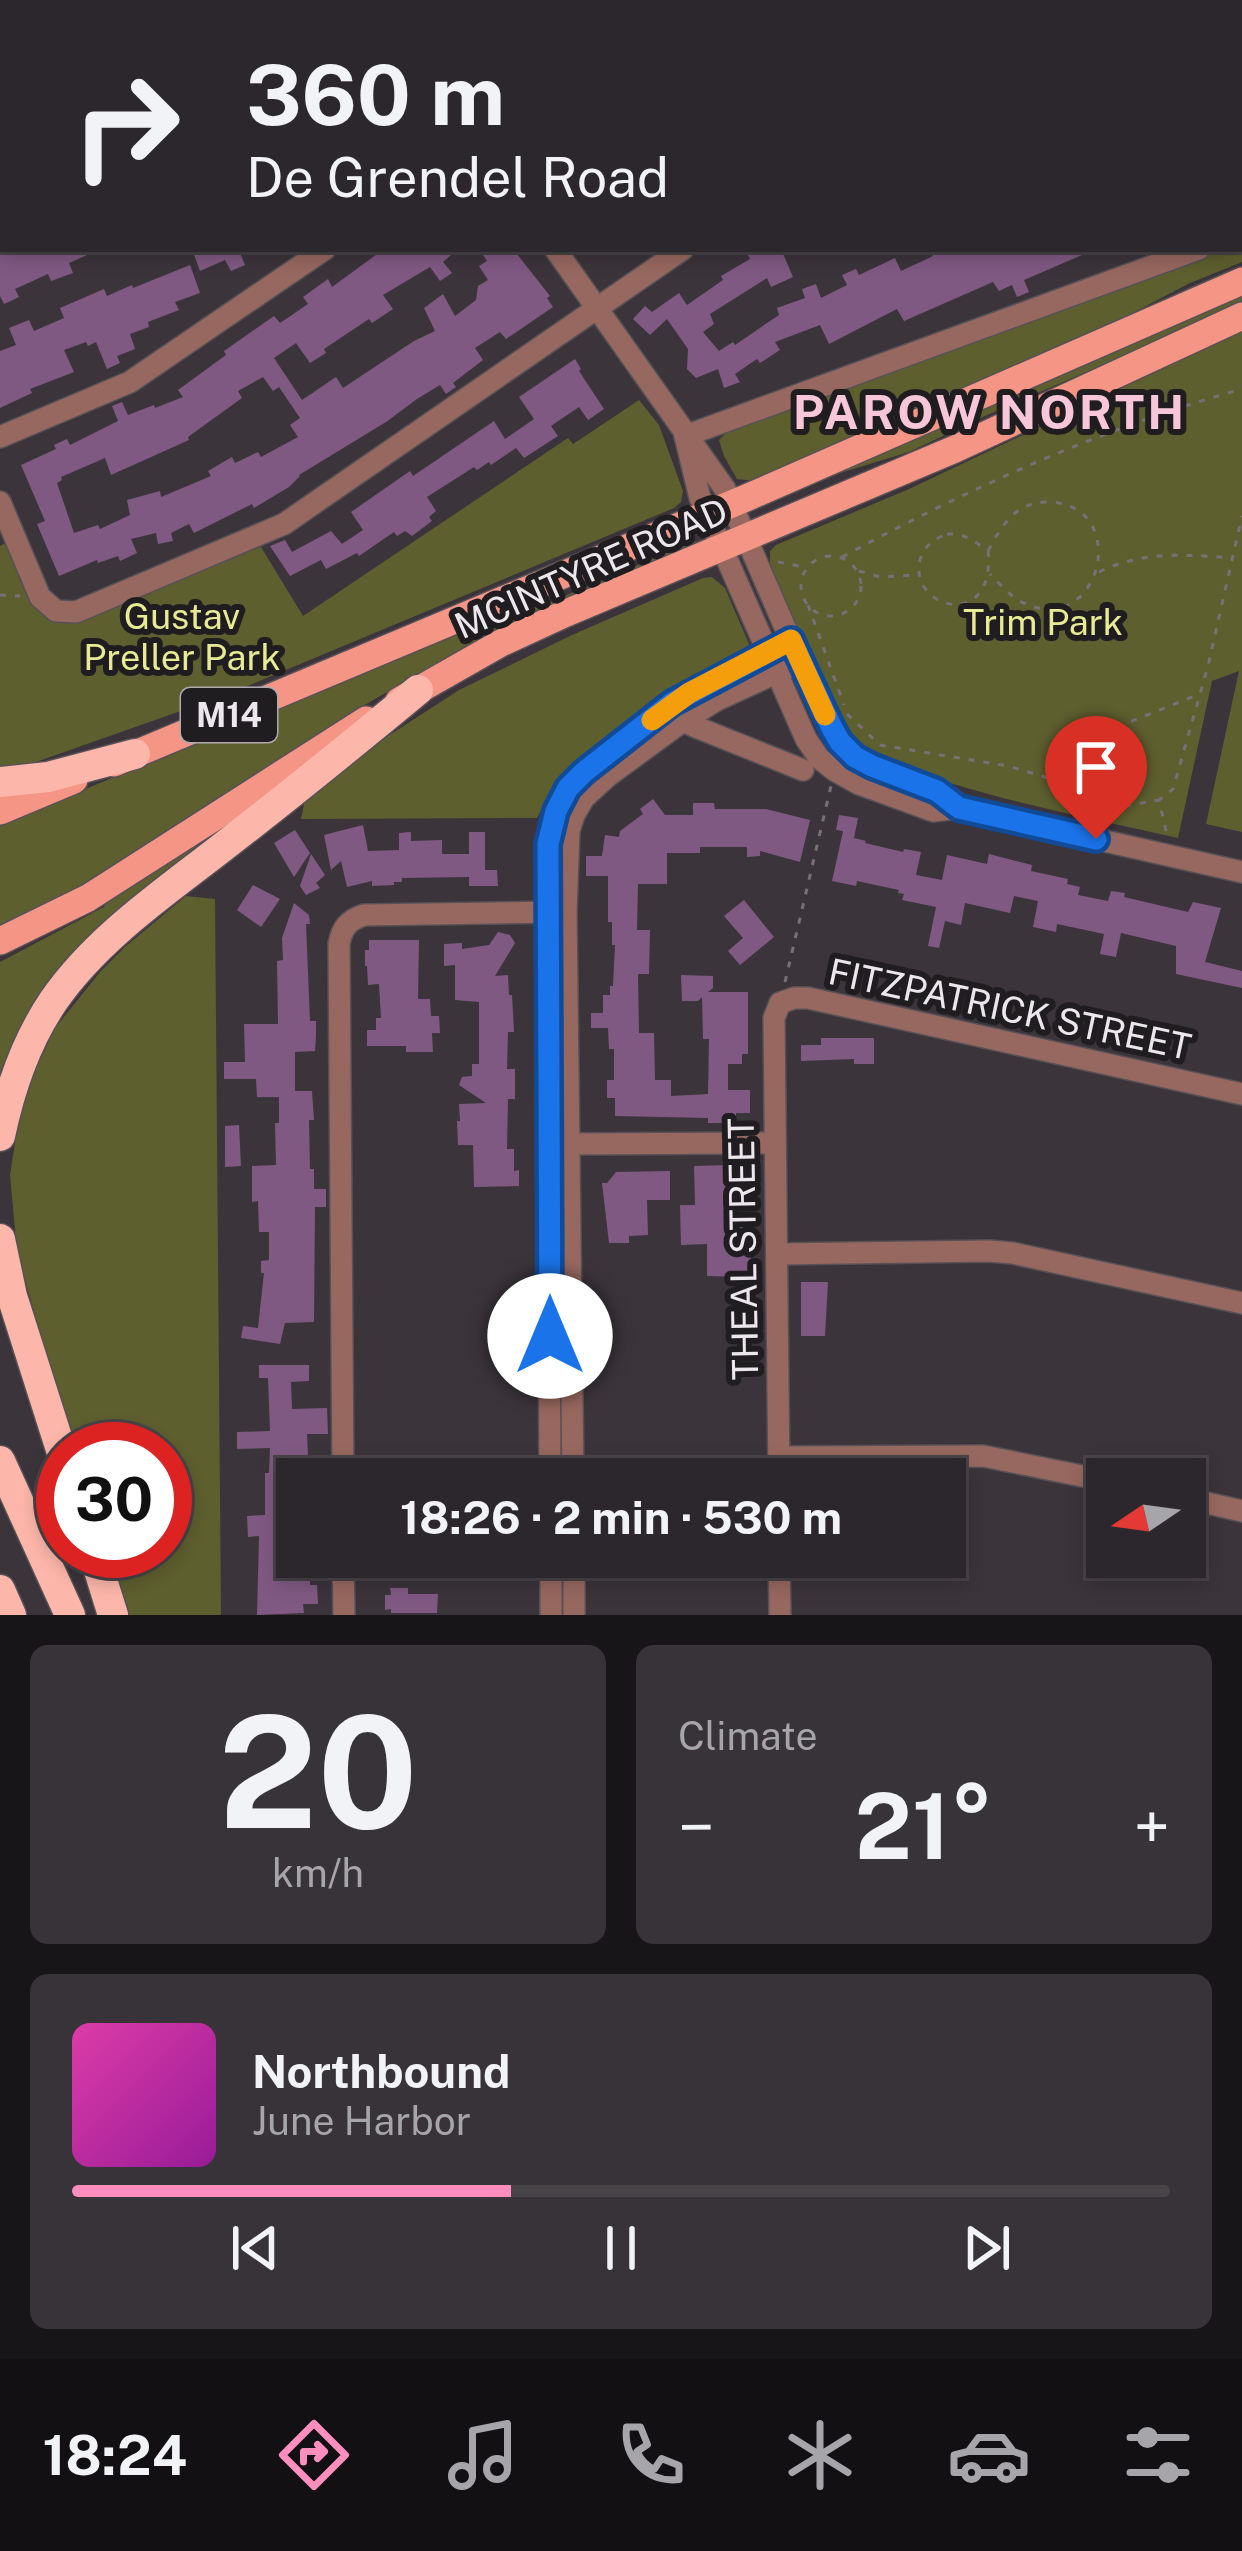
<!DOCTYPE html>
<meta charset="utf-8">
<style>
:root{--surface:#2c272c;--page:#383338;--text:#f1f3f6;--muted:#a6a5a9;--line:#484448;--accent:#fd8ebe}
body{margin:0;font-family:"Public Sans",sans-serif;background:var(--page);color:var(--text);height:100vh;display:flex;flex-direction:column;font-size:45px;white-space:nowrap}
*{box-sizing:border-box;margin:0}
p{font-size:39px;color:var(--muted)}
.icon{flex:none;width:66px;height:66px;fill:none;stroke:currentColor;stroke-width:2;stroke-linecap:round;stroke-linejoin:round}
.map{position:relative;height:1615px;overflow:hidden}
.sheet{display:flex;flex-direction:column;gap:30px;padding:30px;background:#181518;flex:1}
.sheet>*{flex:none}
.hud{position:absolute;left:0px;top:0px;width:1242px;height:252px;box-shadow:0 6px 18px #0003,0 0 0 3px var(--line);background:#2c272c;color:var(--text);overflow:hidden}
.needle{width:78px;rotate:257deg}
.fabs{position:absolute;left:1086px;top:1458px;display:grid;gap:24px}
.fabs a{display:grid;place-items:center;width:120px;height:120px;border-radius:0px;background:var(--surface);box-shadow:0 6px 18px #0003,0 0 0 3px var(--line);font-size:60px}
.speed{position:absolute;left:36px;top:1422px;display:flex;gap:24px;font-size:60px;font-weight:700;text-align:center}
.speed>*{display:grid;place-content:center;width:156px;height:156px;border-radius:50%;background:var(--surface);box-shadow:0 6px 18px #0003,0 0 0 3px var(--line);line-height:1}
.speed .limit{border:18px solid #d22;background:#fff;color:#111}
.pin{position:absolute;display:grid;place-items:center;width:102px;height:102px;color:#fff;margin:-123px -51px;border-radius:50% 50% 50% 0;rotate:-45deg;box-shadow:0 0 12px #0007}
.pin .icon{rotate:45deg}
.me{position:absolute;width:132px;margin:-66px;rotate:0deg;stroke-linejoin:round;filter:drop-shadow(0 0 9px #0008)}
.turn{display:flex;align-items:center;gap:42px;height:252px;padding:0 48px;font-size:54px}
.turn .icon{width:156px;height:156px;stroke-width:2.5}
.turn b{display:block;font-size:84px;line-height:102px}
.big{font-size:90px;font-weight:700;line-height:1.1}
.sheet .card{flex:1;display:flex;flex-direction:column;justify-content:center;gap:18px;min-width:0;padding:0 42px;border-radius:18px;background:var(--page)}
.sheet .dial{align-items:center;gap:0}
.dial b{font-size:156px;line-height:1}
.song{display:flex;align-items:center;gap:36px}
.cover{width:144px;height:144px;border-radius:18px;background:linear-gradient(135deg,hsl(320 70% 55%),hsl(300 70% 35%))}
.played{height:12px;border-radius:6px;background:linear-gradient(90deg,var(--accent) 40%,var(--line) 40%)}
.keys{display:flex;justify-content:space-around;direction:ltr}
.heat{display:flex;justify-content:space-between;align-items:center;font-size:66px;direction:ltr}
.sheet .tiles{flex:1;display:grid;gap:30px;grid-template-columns:1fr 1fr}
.card:last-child{grid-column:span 2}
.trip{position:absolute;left:276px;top:1458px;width:690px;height:120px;border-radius:0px;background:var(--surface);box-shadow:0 6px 18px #0003,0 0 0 3px var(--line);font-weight:700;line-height:120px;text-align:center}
.tab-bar{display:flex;height:192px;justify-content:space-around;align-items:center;background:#121012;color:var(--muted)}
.tab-bar .icon{width:84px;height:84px}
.tab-bar .current{color:var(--accent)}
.tab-bar b{font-size:54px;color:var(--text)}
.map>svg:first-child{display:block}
.green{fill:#5e5f2f}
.building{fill:#805983;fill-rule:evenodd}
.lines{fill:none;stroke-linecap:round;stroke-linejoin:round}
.minor-casing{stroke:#575157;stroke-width:24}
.major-casing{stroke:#575157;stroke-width:30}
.highway-casing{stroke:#575157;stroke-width:33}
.path{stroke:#777177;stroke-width:3;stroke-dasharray:6 9;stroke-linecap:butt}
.minor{stroke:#97685f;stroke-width:21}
.major{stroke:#f59585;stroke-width:27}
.highway{stroke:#fdb7aa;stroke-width:30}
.route-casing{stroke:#114b97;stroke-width:30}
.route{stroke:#1a73e8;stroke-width:21}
.slow{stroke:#f59e0b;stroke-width:21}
.labels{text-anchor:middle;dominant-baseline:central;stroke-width:12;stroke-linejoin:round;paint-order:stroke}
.shield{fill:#201d20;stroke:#aeaaaf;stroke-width:3}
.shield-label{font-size:33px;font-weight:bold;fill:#ebe7ec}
.street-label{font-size:36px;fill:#ebe7ec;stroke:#201d20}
.park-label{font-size:36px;fill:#e8eb94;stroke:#201d20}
.district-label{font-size:48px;font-weight:bold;letter-spacing:3px;fill:#f7c6d9;stroke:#201d20}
</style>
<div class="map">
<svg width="1242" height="1615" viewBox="0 0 1242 1615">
<rect width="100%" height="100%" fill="#3b343b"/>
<g class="green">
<path d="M1242 242V262L1190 283 1066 348 756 481 737 479 724 456 719 440 725 434 724 429 1221 249H1239V243Z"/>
<path d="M1242 294V304L985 416 909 452 840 473 762 507 760 502Z"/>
<path d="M1242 331V832L1206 824 1239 671 1212 681 1178 838C1102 821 1025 806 950 783 927 776 900 770 879 759 856 747 841 725 829 704L770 565V551L776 545 909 489Z"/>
<path d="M639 400 659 425 683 491 681 502 674 508 226 695 19 768 0 772V546L6 543C21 578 27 624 72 623L261 547 303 616 568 438 573 444Z"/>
<path d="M695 541 696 544 471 643 351 713 81 888 0 926V825L490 619 548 603Z"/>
<path d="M712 577 725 588 749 644 745 652C668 691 578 739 537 818L301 819 305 799 316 790 385 738 459 690 572 635 703 578Z"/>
<path d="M244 810C223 829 203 848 181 866 160 884 135 898 113 915 60 956 24 1013 0 1073V962L104 907 108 899Z"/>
<path d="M186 896 215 899 221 1615H123L104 1551H165V1449H73L17 1251 10 1175 22 1099 55 1028 100 972 126 946Z"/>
</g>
<g class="building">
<path d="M0 249H101L69 263 73 273 51 281 48 274 15 289 19 297 4 304 0 296Z"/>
<path d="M192 249H250L240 253 245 265 231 271 225 260 200 271Z"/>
<path d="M384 249H458L443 262 452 273 440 281 430 267 383 295 393 309 372 323 369 319 324 349 326 353 310 363 296 343 274 358 302 400 336 377 343 388 414 341 435 331 424 308 443 294 455 316 476 300 478 286 488 280 479 266 487 261 479 249H513L550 296 547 298 553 307 506 339 500 332 475 348 483 360 453 383 456 387 446 394 440 385 417 399 386 422 299 475 300 476 289 487 254 508 252 504 194 533 189 524 171 533 173 541 158 544 156 533 131 539 137 553 120 561 118 556 98 563 97 560 59 576 37 524 45 521 21 465 56 449 54 445 67 439 70 445 118 421 112 406 122 402 128 415 154 405 155 408 183 397 178 390 226 355 224 351 274 316 280 323 308 304 303 297 328 279 332 287ZM263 377 273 391 279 387 300 418 290 425 298 437 261 457 258 452 235 463 232 457 208 471 211 476 161 497 160 491 127 500 130 515 100 529 98 525 74 533 57 483 62 480 61 477 105 458 111 475 189 440 188 437 242 398 238 391Z"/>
<path d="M745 249H781L793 277 771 287 767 278 710 314 714 324 703 332 719 351 733 342 735 345 779 315 777 308 805 298 802 289 816 284 821 298 847 285 842 275 856 269 859 275 895 258 901 271 933 256 930 249H1041L1042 253 1051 249H1096L1024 280 1029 292 1017 297 1012 285 999 291 993 282 904 321 897 309 829 344 820 325 775 342 780 350 760 363 757 359 735 374 740 382 724 388 718 369 696 378 687 369 688 349 667 319 650 335 633 319 645 306 652 312 679 293 687 305 723 280 721 276 750 259Z"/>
<path d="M190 265 200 293 175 302 179 310 148 322 149 327 130 334 135 349 117 356 120 363 107 369 96 342 88 346 86 342 64 350 74 372 30 389 32 393 0 408V351L16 345 9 328 29 320 34 331 64 318 60 308 104 289 107 296 132 285 133 288Z"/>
<path d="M575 359 581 369 579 371 604 409 588 420 579 407 551 426 558 436 524 458 516 448 491 465 489 462 477 470 474 467 427 497 436 511 429 517 432 521 412 536 405 531 397 536 394 532 359 556 357 553 326 569 321 560 290 576 270 546 285 540 292 552 331 531 342 544 363 530 351 512 410 471 413 476 494 421 505 439 534 419 519 397Z"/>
<path d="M653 799 665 815H693V803H714L715 809H766L810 820 800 862 760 851V856L747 857V847H700V853H667V884H638L637 930H650L649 974H638L639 1033H654L655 1080H671V1096L708 1094 709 1039H703L702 997 698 1001H682L681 975 713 976V988L708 992H748V1054H742V1064H728V1090H750V1113H736V1123H708V1118L615 1116V1098H607V1080H614V1049H609L608 1028H591V1013H603V995H610V986H613L615 945H612V922H608V876H586V856H602L605 835 619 837 620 831 643 814 640 809Z"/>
<path d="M839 815 858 818 854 838 866 841 865 843 903 852 904 849 921 852 916 875 942 880 947 855 987 864 989 854 1032 865 1031 871 1068 879 1067 884 1080 887 1078 895 1108 901 1111 891 1125 893 1124 897 1188 912 1193 902 1221 908 1205 962 1242 971V988L1176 974V946L1121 933 1116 957 1100 954 1104 934 1057 924 1056 932 1033 927 1038 901 1014 896 1010 913 965 903 961 925 945 921 939 948 928 946 936 907 902 900 904 894 898 893 899 890 857 881 856 886 832 881 843 831 836 830Z"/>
<path d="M363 825 368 851 399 850V833L411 832V841L442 840V854H469V832H485V870H497L498 886H469V877L402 878V882H394V885L372 886V881L347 887 341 861 331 870 324 835Z"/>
<path d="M295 830 310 853 294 877 274 843Z"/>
<path d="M311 854 325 875 316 883 320 888 306 895 300 886Z"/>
<path d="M253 885 280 899 261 927 237 910Z"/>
<path d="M744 900 774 937 740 965 728 951 743 938 724 916Z"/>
<path d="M294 903 309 915 310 924H306L310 1021H316V1035L315 1051 295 1052V1091H312L314 1120H309L310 1169H314V1189H326V1207H315L314 1322 285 1323 280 1344 241 1338 243 1326 258 1328 264 1273H261V1261L269 1260V1232H259L258 1201 252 1202V1166L276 1165 275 1123H279V1097H257L256 1079H224V1062H245L244 1024H278L277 961 283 960 282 938Z"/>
<path d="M498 932 510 935 515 943 495 976 508 975 509 995H512L514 1032H508L507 1069H515V1099H508L507 1149H514V1171L519 1170V1186L474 1187 473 1145H458L457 1121H460L459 1104 486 1103 459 1085 462 1077 472 1076V1064H479V1002L455 1000V965L444 966V944L462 943V949L489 945Z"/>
<path d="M369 940H419L418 999H430L431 1016H439L440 1033H432L433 1052H406V1046H367V1030H376V1018H381L379 984 368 985 367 966H365V950H369Z"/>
<path d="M821 1038H874V1064H854V1059L801 1061V1045H821Z"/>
<path d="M239 1125 241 1166 225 1167V1126Z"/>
<path d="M730 1165V1171L752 1170 750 1194H735L736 1227H752L750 1277 707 1276V1244L681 1245 680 1205H695L694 1166Z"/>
<path d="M670 1171V1200H647L648 1235 629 1236V1243H609L602 1183H607L616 1172Z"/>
<path d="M801 1282H828L825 1336H801Z"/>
<path d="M259 1365H309V1381L291 1382 292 1409 327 1408 328 1434H307L309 1479H297V1557H310V1585H317L318 1604H303L304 1613 257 1615 259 1536 248 1537 247 1516 265 1515V1473H269L270 1448 237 1449V1432L270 1431 268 1378H259Z"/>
<path d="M390 1588H408V1594H438L437 1613H391V1609L385 1610V1595H391Z"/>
</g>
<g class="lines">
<g class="minor-casing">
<g id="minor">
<path d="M262 0 263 3"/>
<path d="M453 3 456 0"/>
<path d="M681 3 687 0"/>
<path d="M1239 78 1242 85"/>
<path d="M0 207 3 206"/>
<path d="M1239 234 1242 233"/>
<path d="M555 249 725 489 800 662 840 742 855 757 872 766 937 791 959 808"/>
<path d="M685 436 700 498 806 739 819 758 834 770 859 784 933 811 959 808 1242 872"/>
<path d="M685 436 1199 249"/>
<path d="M0 437 130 382 325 249"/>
<path d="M0 502 40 597 56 611 76 612 284 524 683 249"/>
<path d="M679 714 683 721 696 727 803 770"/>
<path d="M560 1144 775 1143"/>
<path d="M777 1254 989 1251 1012 1253 1242 1303"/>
<path d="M779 1457 983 1456 1107 1481"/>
<path d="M343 1479 339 944C342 927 349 920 364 915L561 912"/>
<path d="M550 1479 547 912 550 828 569 788 584 772 672 703 791 641"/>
<path d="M573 1479 566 912 569 831 574 815 584 798 608 776 683 721 717 700 800 662"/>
<path d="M779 1479 774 1018 780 1003 794 998H808L1242 1094"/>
<path d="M1185 1498 1242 1511"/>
<path d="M343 1557 344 1615"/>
<path d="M551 1557V1615"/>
<path d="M574 1557V1615"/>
<path d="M779 1557 780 1615"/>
</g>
</g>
<g class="major-casing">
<g id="major">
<path d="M399 701 501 643 564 614 955 449 1242 316"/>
<path d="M114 763 746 498 1242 281"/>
<path d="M0 811 74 780"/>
<path d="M0 941 88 898 366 720"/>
</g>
</g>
<g class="highway-casing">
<g id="highway">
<path d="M0 782 48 777 135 754"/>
<path d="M0 1136C10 1088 26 1041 54 1000 97 938 165 892 224 846 290 795 354 743 418 690"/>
<path d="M0 1239 12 1296 63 1456"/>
<path d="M0 1461 70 1615"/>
<path d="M93 1551 113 1615"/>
<path d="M0 1590 11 1615"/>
</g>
</g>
<g class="path">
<path d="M369 0 371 3"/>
<path d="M1211 0 1213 3"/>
<path d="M947 534C965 533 974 541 988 551 996 632 908 609 920 560 924 546 934 539 947 534Z"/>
<path d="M988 551C1002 525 1016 501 1049 502 1132 505 1101 637 1026 604 1011 598 1001 585 990 574"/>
<circle cx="831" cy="586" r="30"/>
<path d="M842 557C970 488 1102 428 1242 389"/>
<path d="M778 562 804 567"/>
<path d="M859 571 880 577 915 575"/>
<path d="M1099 572C1142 551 1184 554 1230 558"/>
<path d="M0 595 20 596"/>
<path d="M808 605 844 705"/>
<path d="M847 714 880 745 1008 766 1092 791 1119 807 1159 800"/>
<path d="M1092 789 1099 734 1200 694"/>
<path d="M1166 831 1159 800 1173 789 1208 666 1242 516"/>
<path d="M785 982 831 786"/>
</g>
<use href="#minor" class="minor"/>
<use href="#major" class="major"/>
<use href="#highway" class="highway"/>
</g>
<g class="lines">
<g class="route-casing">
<path id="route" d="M550 1336 548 844 556 811 568 788 584 772 672 703 791 640 832 728 840 742 855 757 872 766 937 791 959 808 1096 839"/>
</g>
<use href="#route" class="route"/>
<path class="slow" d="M652 720 689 693 791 640 825 715"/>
</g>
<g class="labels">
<rect class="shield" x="181" y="688" width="96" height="54" rx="9"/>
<g class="shield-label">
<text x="229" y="715">M14</text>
</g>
<g class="street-label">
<text transform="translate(591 568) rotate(-24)">MCINTYRE ROAD</text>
<text transform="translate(1010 1009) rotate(12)">FITZPATRICK STREET</text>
<text transform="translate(743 1249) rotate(-91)">THEAL STREET</text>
</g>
<g class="park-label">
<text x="182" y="616">Gustav<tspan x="182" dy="41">Preller Park</tspan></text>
<text x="1043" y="622">Trim Park</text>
</g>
<g class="district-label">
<text x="990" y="411">PAROW NORTH</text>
</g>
</g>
</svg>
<div class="fabs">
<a><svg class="needle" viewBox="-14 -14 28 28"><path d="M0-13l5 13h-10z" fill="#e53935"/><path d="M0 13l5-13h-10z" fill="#a6a5a9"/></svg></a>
</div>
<div class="speed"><div class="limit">30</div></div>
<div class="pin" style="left:1096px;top:839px;background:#d93025"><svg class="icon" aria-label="arrive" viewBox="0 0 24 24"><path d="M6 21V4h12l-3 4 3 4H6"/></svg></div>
<svg class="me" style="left:550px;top:1336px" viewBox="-20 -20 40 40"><circle r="19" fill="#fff"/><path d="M0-13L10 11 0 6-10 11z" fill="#1a73e8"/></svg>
<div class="trip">18:26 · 2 min · 530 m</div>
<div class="hud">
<div class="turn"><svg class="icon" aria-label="right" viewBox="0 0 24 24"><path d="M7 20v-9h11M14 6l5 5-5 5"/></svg><div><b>360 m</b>De Grendel Road</div></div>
</div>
</div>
<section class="sheet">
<div class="tiles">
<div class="card dial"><b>20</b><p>km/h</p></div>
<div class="card"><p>Climate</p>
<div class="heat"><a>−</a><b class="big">21°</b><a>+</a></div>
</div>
<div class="card">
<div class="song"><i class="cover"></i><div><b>Northbound</b><p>June Harbor</p></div></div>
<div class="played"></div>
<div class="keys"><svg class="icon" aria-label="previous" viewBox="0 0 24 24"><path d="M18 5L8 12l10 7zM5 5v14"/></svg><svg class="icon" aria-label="pause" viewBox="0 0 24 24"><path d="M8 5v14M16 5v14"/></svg><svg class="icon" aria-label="next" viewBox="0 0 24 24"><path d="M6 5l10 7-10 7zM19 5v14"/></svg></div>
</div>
</div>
</section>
<nav class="tab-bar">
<b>18:24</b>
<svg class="icon current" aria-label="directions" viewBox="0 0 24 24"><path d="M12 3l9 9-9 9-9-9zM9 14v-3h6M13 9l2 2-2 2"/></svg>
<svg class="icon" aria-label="music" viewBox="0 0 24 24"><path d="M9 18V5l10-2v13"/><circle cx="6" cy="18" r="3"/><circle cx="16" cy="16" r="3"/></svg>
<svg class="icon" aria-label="phone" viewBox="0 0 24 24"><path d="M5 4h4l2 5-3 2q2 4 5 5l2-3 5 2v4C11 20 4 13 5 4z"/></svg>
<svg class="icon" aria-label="climate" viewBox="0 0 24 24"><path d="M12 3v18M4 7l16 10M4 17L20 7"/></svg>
<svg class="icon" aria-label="car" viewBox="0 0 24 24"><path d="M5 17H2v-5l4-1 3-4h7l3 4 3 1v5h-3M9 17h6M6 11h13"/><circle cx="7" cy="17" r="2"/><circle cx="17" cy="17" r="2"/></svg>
<svg class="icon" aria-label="filters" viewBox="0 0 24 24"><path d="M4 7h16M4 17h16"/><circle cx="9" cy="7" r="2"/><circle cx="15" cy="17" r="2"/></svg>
</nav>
